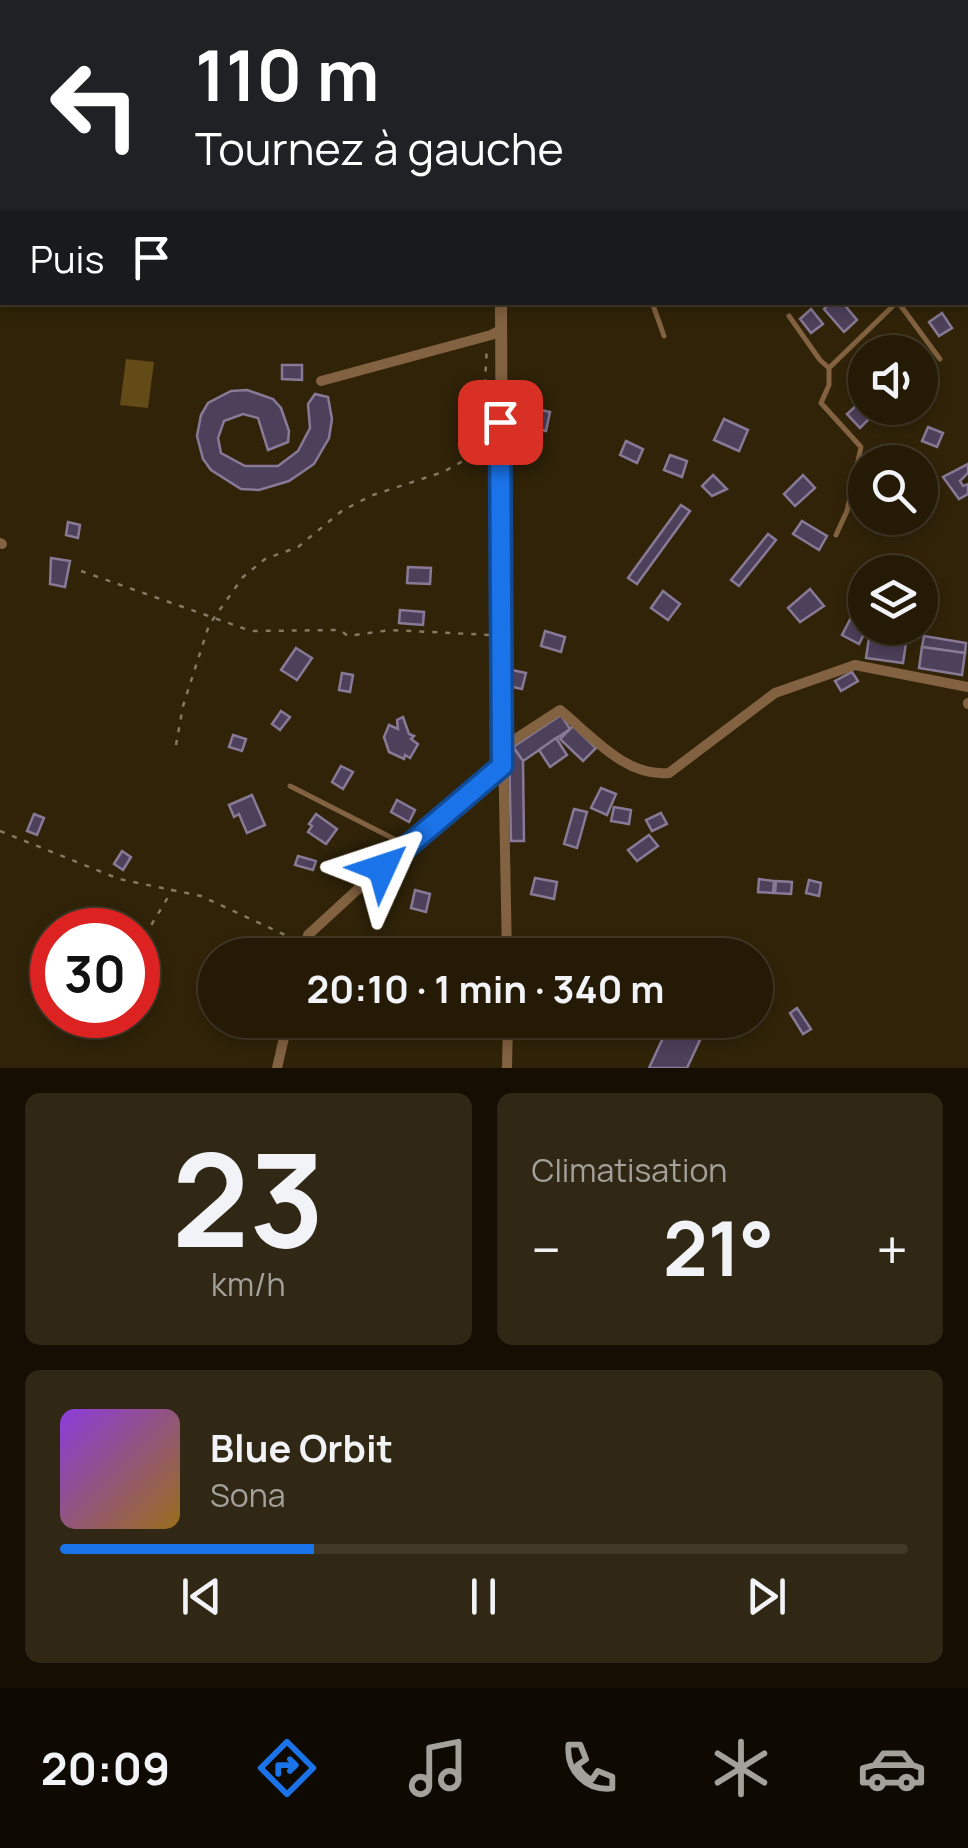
<!DOCTYPE html>
<html lang="fr">
<meta charset="utf-8">
<style>
:root{--surface:#241a06;--page:#302714;--text:#f1f3f6;--muted:#a3a19b;--line:#413828;--accent:#1a73e8}
body{margin:0;font-family:Manrope,sans-serif;background:var(--page);color:var(--text);height:100vh;display:flex;flex-direction:column;font-size:38px;white-space:nowrap}
*{box-sizing:border-box;margin:0}
p{font-size:32px;color:var(--muted)}
.icon{flex:none;width:55px;height:55px;fill:none;stroke:currentColor;stroke-width:2;stroke-linecap:round;stroke-linejoin:round}
.map{position:relative;height:1068px;overflow:hidden}
.panel{display:flex;flex-direction:column;gap:25px;padding:25px;background:#140e03;flex:1}
.panel>*{flex:none}
.guide{position:absolute;left:0px;top:0px;width:970px;height:305px;box-shadow:0 5px 15px #0003,0 0 0 2px var(--line);background:#202124;color:#fff;overflow:hidden}
.tools{position:absolute;left:848px;top:335px;display:grid;gap:20px}
.tools a{display:grid;place-items:center;width:90px;height:90px;border-radius:50%;background:var(--surface);box-shadow:0 5px 15px #0003,0 0 0 2px var(--line);font-size:50px}
.speed{position:absolute;left:30px;top:908px;display:flex;gap:20px;font-size:50px;font-weight:700;text-align:center}
.speed>*{display:grid;place-content:center;width:130px;height:130px;border-radius:50%;background:var(--surface);box-shadow:0 5px 15px #0003,0 0 0 2px var(--line);line-height:1}
.speed .limit{border:15px solid #d22;background:#fff;color:#111}
.pin{position:absolute;display:grid;place-items:center;width:85px;height:85px;color:#fff;margin:-42px;border-radius:20px;box-shadow:0 5px 15px #0006}
.me{position:absolute;width:110px;margin:-55px;rotate:48deg;stroke-linejoin:round;filter:drop-shadow(0 0 8px #0008)}
.turn{display:flex;align-items:center;gap:35px;height:210px;padding:0 30px;font-size:45px}
.turn .icon{width:130px;height:130px;stroke-width:2.5}
.turn b{display:block;font-size:70px;line-height:85px}
.then{display:flex;align-items:center;height:95px;padding:0 30px;background:#0003;gap:20px;font-size:38px}
.big{font-size:75px;font-weight:700;line-height:1.1}
.panel .tile{flex:1;display:flex;flex-direction:column;justify-content:center;gap:15px;min-width:0;padding:0 35px;border-radius:15px;background:var(--page)}
.panel .dial{align-items:center;gap:0}
.dial b{font-size:130px;line-height:1}
.song{display:flex;align-items:center;gap:30px}
.cover{width:120px;height:120px;border-radius:15px;background:linear-gradient(135deg,hsl(270 70% 55%),hsl(40 70% 35%))}
.played{height:10px;border-radius:5px;background:linear-gradient(90deg,var(--accent) 30%,var(--line) 30%)}
.keys{display:flex;justify-content:space-around;direction:ltr}
.heat{display:flex;justify-content:space-between;align-items:center;font-size:55px;direction:ltr}
.panel .tiles{flex:1;display:grid;gap:25px;grid-template-columns:1fr 1fr}
.tile:last-child{grid-column:span 2}
.trip{position:absolute;left:198px;top:938px;width:575px;height:100px;border-radius:50px;background:var(--surface);box-shadow:0 5px 15px #0003,0 0 0 2px var(--line);font-weight:700;line-height:100px;text-align:center}
.tabs{display:flex;height:160px;justify-content:space-around;align-items:center;background:#0e0a02;color:var(--muted)}
.tabs .icon{width:70px;height:70px}
.tabs .current{color:var(--accent)}
.tabs b{font-size:45px;color:var(--text)}
.map>svg:first-child{display:block}
.green{fill:#624b17}
.building{fill:#4d405a;stroke:#887a96;stroke-width:2.5}
.lines{fill:none;stroke-linecap:round;stroke-linejoin:round}
.path{stroke:#837964;stroke-width:2.5;stroke-dasharray:5 8;stroke-linecap:butt}
.service{stroke:#826240;stroke-width:5}
.minor{stroke:#826240;stroke-width:10}
.tertiary{stroke:#826240;stroke-width:12}
.primary{stroke:#df9d54;stroke-width:15}
.route-casing{stroke:#114b97;stroke-width:25}
.route{stroke:#1a73e8;stroke-width:18}
</style>
<div class="map">
<svg width="968" height="1068" viewBox="0 0 968 1068">
<rect width="100%" height="100%" fill="#302308"/>
<path class="green" d="M126 359 154 362 148 408 120 405Z"/>
<g class="building">
<path d="M831 302H842L857 320 844 332 824 309Z"/>
<path d="M811 309 823 324 811 333 800 319Z"/>
<path d="M942 313 952 328 939 336 929 322Z"/>
<path d="M282 365H302V380L282 379Z"/>
<path d="M247 390 273 399 281 408 289 431 288 442 268 450 258 418 243 414 224 421 218 438 221 453 245 466H278L298 451 310 428 308 404 315 394 328 397 332 419 329 438 314 464 289 481 259 490 241 489 211 470 203 459 197 436 201 415 208 403 231 391Z"/>
<path d="M858 404 870 418 860 428 847 414Z"/>
<path d="M532 408 550 412 546 431 527 426Z"/>
<path d="M724 419 748 430 739 451 714 440Z"/>
<path d="M928 427 943 433 937 447 922 441Z"/>
<path d="M626 441 643 449 637 463 620 455Z"/>
<path d="M670 455 687 461 682 477 664 470Z"/>
<path d="M968 464V473L960 481 963 486 968 484V494L959 499 943 477Z"/>
<path d="M713 475 727 489 712 496 702 486Z"/>
<path d="M803 475 815 488 795 506 784 494Z"/>
<path d="M681 505 690 511 637 584 628 578Z"/>
<path d="M802 521 827 536 819 550 793 534Z"/>
<path d="M68 522 80 525 78 538 66 535Z"/>
<path d="M768 534 776 540 739 586 731 580Z"/>
<path d="M51 558 70 561 65 587 50 584Z"/>
<path d="M408 567 431 568 430 584 407 583Z"/>
<path d="M810 589 824 606 800 622 788 608Z"/>
<path d="M663 591 680 604 668 620 651 608Z"/>
<path d="M400 610 424 612 423 625 399 623Z"/>
<path d="M855 610 865 615 867 628 859 644 842 635Z"/>
<path d="M888 629 908 633 906 643 886 640Z"/>
<path d="M545 631 565 637 561 652 541 646Z"/>
<path d="M924 636 966 643 965 653 922 647Z"/>
<path d="M869 638 906 643 903 663 866 658Z"/>
<path d="M922 647 965 653 962 675 919 668Z"/>
<path d="M296 648 312 658 297 680 281 670Z"/>
<path d="M512 670 526 673 522 689 508 686Z"/>
<path d="M852 672 858 681 841 691 835 681Z"/>
<path d="M342 673 353 675 350 692 339 690Z"/>
<path d="M281 711 290 717 280 730 272 724Z"/>
<path d="M561 715 570 729 523 761 513 747Z"/>
<path d="M403 717 409 734 414 736 411 739 418 744 410 758 405 755 404 759 389 752 384 737 389 725 398 729 397 720Z"/>
<path d="M573 726 596 748 583 761 560 739Z"/>
<path d="M233 735 246 739 242 751 229 747Z"/>
<path d="M556 738 567 755 550 767 539 750Z"/>
<path d="M513 747 523 761 524 841H511L509 750Z"/>
<path d="M341 766 353 772 343 789 332 782Z"/>
<path d="M601 788 616 794 607 815 591 808Z"/>
<path d="M252 795 265 825 247 833 239 814 234 817 229 805Z"/>
<path d="M397 800 415 810 409 822 391 812Z"/>
<path d="M614 807 631 810 629 824 611 821Z"/>
<path d="M574 809 587 812 577 848 564 844Z"/>
<path d="M661 813 667 824 652 831 646 820Z"/>
<path d="M34 814 44 818 37 835 27 831Z"/>
<path d="M316 814 337 829 326 844 308 832 312 826 309 824Z"/>
<path d="M649 835 658 846 637 861 628 850Z"/>
<path d="M122 851 131 857 123 870 114 864Z"/>
<path d="M298 856 316 861 313 870 295 865Z"/>
<path d="M535 878 557 882 554 899 531 894Z"/>
<path d="M759 879 774 881 773 893 758 892Z"/>
<path d="M809 880 821 883 819 896 806 893Z"/>
<path d="M776 881 792 882 791 894 775 893Z"/>
<path d="M415 890 430 894 426 912 411 908Z"/>
<path d="M797 1008 811 1029 803 1034 790 1013Z"/>
<path d="M669 1025 700 1040 687 1068H649Z"/>
</g>
<g class="lines">
<g class="path">
<path d="M310 2 311 0"/>
<path d="M81 571 251 631 340 630 348 636 390 630 491 635"/>
<path d="M176 745 183 706 209 625 243 577 265 559 298 547 343 510 373 495 443 472 474 455 482 435 487 346"/>
<path d="M0 831 119 879 201 896 298 941"/>
<path d="M138 947 173 889"/>
</g>
<g class="service">
<path d="M968 76V75"/>
<path d="M968 93V92"/>
<path d="M652 302 664 336"/>
<path d="M898 302 940 359"/>
<path d="M789 316 820 360 829 368"/>
<path d="M836 535 847 511 861 447 821 403 829 385V368L897 302"/>
<path d="M290 786 404 844"/>
</g>
<g class="minor">
<path d="M247 2 248 0"/>
<path d="M321 381 491 335 501 330"/>
<path d="M0 543 2 544"/>
<path d="M968 704V703"/>
<path d="M304 955 308 935 406 845 502 765"/>
<path d="M507 955 503 747 560 710C592 736 625 777 669 773L775 693 855 665 968 687"/>
<path d="M277 1068 288 1020"/>
<path d="M507 1068 508 1020"/>
</g>
<g class="tertiary">
<path d="M503 2V0"/>
<path d="M501 302 503 747"/>
</g>
<path class="primary" d="M706 0 709 2"/>
</g>
<g class="lines">
<g class="route-casing">
<path id="route" d="M382 868 502 766 500 422"/>
</g>
<use href="#route" class="route"/>
</g>
</svg>
<div class="tools">
<a><svg class="icon" aria-label="sound" viewBox="0 0 24 24"><path d="M4 9h4l5-4v14l-5-4H4zM17 9q2 3 0 6"/></svg></a>
<a><svg class="icon" aria-label="search" viewBox="0 0 24 24"><circle cx="10" cy="10" r="6"/><path d="M15 15l6 6"/></svg></a>
<a><svg class="icon" aria-label="layers" viewBox="0 0 24 24"><path d="M12 4l9 5-9 5-9-5zM3 14l9 5 9-5"/></svg></a>
</div>
<div class="speed"><div class="limit">30</div></div>
<div class="pin" style="left:500px;top:422px;background:#d93025"><svg class="icon" aria-label="arrive" viewBox="0 0 24 24"><path d="M6 21V4h12l-3 4 3 4H6"/></svg></div>
<svg class="me" style="left:382px;top:868px" viewBox="-20 -20 40 40"><path d="M0-17L14 15 0 8-14 15z" fill="#1a73e8" stroke="#fff" stroke-width="4"/></svg>
<div class="trip">20:10 · 1 min · 340 m</div>
<div class="guide">
<div class="turn"><svg class="icon" aria-label="left" viewBox="0 0 24 24"><path d="M17 20v-9H6M10 6l-5 5 5 5"/></svg><div><b>110 m</b>Tournez à gauche</div></div>
<div class="then">Puis<svg class="icon" aria-label="arrive" viewBox="0 0 24 24"><path d="M6 21V4h12l-3 4 3 4H6"/></svg></div>
</div>
</div>
<section class="panel">
<div class="tiles">
<div class="tile dial"><b>23</b><p>km/h</p></div>
<div class="tile"><p>Climatisation</p>
<div class="heat"><a>−</a><b class="big">21°</b><a>+</a></div>
</div>
<div class="tile">
<div class="song"><i class="cover"></i><div><b>Blue Orbit</b><p>Sona</p></div></div>
<div class="played"></div>
<div class="keys"><svg class="icon" aria-label="previous" viewBox="0 0 24 24"><path d="M18 5L8 12l10 7zM5 5v14"/></svg><svg class="icon" aria-label="pause" viewBox="0 0 24 24"><path d="M8 5v14M16 5v14"/></svg><svg class="icon" aria-label="next" viewBox="0 0 24 24"><path d="M6 5l10 7-10 7zM19 5v14"/></svg></div>
</div>
</div>
</section>
<nav class="tabs">
<b>20:09</b>
<svg class="icon current" aria-label="directions" viewBox="0 0 24 24"><path d="M12 3l9 9-9 9-9-9zM9 14v-3h6M13 9l2 2-2 2"/></svg>
<svg class="icon" aria-label="music" viewBox="0 0 24 24"><path d="M9 18V5l10-2v13"/><circle cx="6" cy="18" r="3"/><circle cx="16" cy="16" r="3"/></svg>
<svg class="icon" aria-label="phone" viewBox="0 0 24 24"><path d="M5 4h4l2 5-3 2q2 4 5 5l2-3 5 2v4C11 20 4 13 5 4z"/></svg>
<svg class="icon" aria-label="climate" viewBox="0 0 24 24"><path d="M12 3v18M4 7l16 10M4 17L20 7"/></svg>
<svg class="icon" aria-label="car" viewBox="0 0 24 24"><path d="M5 17H2v-5l4-1 3-4h7l3 4 3 1v5h-3M9 17h6M6 11h13"/><circle cx="7" cy="17" r="2"/><circle cx="17" cy="17" r="2"/></svg>
</nav>
